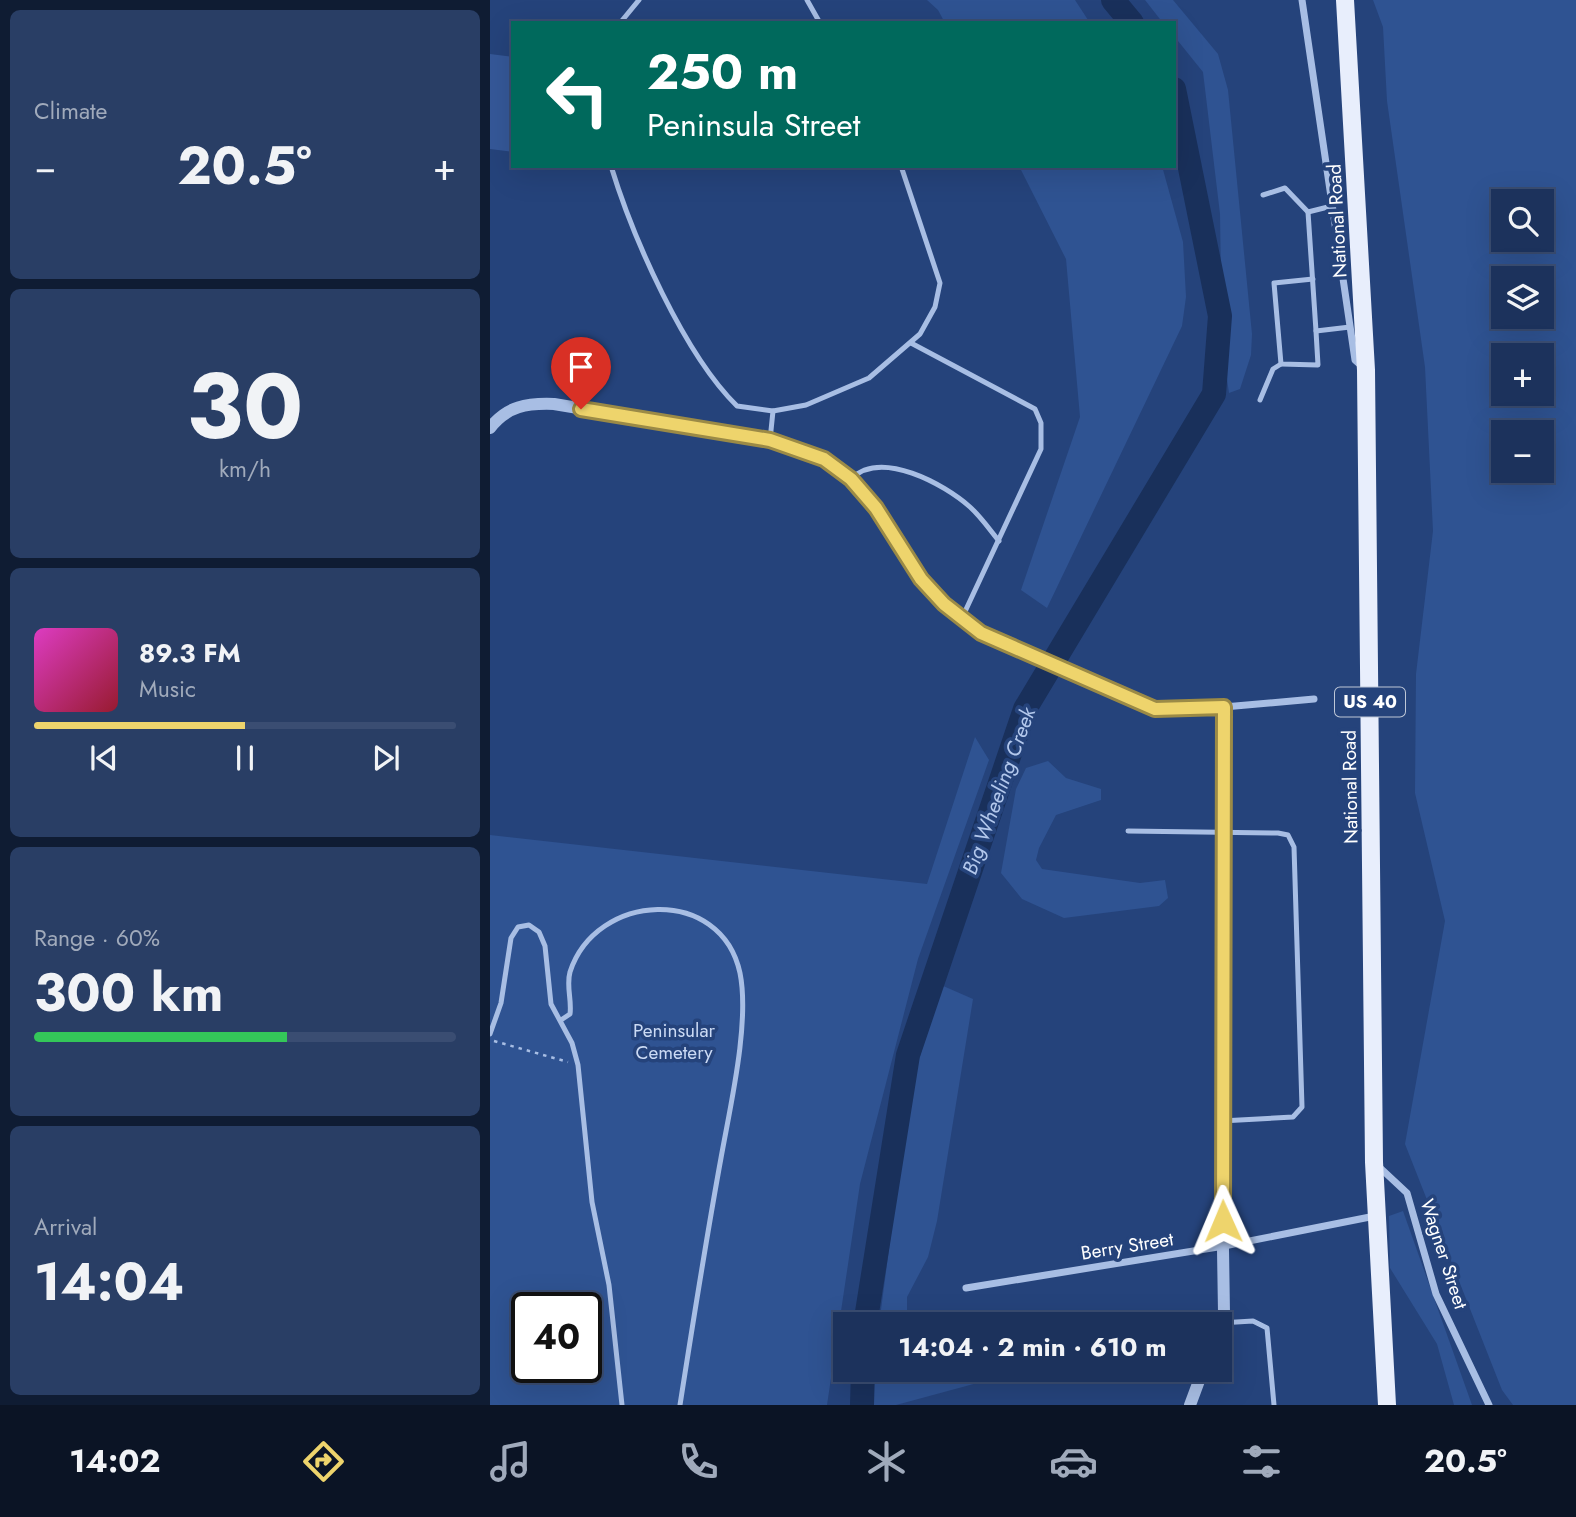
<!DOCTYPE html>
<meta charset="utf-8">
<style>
:root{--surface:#1c325c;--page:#293e65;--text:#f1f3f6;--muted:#a0aabb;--line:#3a4d72;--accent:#eed46c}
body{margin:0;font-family:Jost,sans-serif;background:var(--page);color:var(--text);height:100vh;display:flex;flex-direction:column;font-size:26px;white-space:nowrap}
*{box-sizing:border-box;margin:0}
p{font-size:23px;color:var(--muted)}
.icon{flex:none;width:38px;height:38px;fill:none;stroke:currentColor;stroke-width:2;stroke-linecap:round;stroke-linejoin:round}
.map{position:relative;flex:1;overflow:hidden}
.details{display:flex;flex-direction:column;gap:10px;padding:10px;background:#0f1c33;width:490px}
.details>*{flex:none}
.hud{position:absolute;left:21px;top:21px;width:665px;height:147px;border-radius:0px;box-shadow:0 7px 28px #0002,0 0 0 2px var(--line);background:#00695c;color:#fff;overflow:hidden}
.controls{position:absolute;left:1001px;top:189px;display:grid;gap:14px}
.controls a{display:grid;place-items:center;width:63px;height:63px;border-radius:0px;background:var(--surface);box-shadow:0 7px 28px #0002,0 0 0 2px var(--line);font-size:35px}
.speed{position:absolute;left:21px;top:1292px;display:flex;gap:14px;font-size:35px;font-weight:700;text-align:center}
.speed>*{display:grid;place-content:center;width:91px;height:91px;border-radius:50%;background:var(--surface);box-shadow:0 7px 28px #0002,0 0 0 2px var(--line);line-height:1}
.speed .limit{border:4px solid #111;border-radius:10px;background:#fff;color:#111}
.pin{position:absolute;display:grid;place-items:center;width:60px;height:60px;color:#fff;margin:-72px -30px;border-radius:50% 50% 50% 0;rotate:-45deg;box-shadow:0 0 7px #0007}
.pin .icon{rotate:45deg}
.me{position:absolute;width:77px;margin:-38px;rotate:359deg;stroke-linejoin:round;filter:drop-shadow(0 0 5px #0008)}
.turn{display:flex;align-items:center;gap:24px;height:147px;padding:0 21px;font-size:32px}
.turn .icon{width:91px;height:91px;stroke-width:2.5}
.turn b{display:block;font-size:49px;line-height:60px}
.big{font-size:52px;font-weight:700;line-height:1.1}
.details .card{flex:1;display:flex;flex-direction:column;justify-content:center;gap:10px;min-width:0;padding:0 24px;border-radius:10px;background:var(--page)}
.details .dial{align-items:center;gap:0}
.dial b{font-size:91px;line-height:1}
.song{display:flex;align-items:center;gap:21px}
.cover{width:84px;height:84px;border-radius:10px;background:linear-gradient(135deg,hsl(310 70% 55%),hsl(350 70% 35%))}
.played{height:7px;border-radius:4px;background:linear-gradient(90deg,var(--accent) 50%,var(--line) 50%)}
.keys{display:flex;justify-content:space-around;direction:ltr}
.heat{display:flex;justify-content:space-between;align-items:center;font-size:38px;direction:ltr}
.charge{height:10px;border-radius:5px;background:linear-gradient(90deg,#34c759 60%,var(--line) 0)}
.trip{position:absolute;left:343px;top:1312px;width:399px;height:70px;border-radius:0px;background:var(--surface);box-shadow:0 7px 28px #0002,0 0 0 2px var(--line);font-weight:700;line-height:70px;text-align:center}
.menu{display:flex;height:112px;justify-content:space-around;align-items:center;background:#0b1425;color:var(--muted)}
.menu .icon{width:49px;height:49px}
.menu .on{color:var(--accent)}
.menu b{font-size:32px;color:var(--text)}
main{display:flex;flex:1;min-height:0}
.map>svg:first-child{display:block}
.green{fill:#2f5392;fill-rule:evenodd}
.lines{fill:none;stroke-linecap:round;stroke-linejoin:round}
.river{stroke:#19305b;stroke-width:24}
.building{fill:#355898}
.path{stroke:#a8bee4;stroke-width:2.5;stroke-dasharray:3.5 5;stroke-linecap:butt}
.service{stroke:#a8bee4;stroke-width:5}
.minor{stroke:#a8bee4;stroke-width:7}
.tertiary{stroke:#a8bee4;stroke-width:12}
.primary{stroke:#e8eefc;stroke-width:18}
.route-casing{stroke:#9b8a46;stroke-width:18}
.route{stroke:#eed46c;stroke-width:12}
.labels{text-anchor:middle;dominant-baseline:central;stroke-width:7;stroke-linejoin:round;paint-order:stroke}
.shield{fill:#25437b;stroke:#bec7d7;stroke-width:2}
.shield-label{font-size:18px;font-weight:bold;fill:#fff}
.street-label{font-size:19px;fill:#fff;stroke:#25437b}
.park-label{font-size:19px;fill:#cbdaf4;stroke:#25437b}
.water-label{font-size:21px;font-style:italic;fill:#b3c8ec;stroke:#25437b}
</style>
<main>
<section class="details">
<div class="card"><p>Climate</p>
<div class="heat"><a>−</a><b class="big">20.5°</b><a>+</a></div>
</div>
<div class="card dial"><b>30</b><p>km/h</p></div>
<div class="card">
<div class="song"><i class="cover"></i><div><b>89.3 FM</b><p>Music</p></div></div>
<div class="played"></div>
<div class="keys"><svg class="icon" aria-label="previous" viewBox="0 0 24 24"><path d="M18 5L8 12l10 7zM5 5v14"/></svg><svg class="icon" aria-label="pause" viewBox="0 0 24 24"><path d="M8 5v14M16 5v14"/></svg><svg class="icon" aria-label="next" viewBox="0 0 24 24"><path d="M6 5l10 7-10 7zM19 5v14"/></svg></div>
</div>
<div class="card"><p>Range · 60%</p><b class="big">300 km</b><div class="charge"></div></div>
<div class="card"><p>Arrival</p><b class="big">14:04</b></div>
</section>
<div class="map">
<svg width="1086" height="1405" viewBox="0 0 1086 1405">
<rect width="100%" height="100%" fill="#25437b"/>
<g class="green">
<path d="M437 0H585L600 23H455L448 10Z"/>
<path d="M655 0H683L728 54 738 90 762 334 761 355 750 389 739 393 732 344 730 214 713 72 684 36V23H673Z"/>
<path d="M883 0H1086V1405H1023L1012 1390 915 1144 955 921 925 793 926 674 943 531 935 367 897 101 893 27ZM1013 201H1052V240H1013ZM1013 278H1052V317H1013ZM1013 355H1052V394H1013ZM1013 432H1052V471H1013Z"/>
<path d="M529 166H672L693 242 696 297 692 326 557 608 531 590 590 417 576 259Z"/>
<path d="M485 737 499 760 428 959 370 1184 337 1405H0V835L437 884ZM37 1307H96V1367H37Z"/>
<path d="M558 761 576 778 611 789V800L566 815 549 848 546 860 552 869 650 883 675 880 678 898 669 906 574 918 532 899 511 873 526 789 536 768Z"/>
<path d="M451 985 483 999 447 1221 438 1257 417 1297V1325H389L420 1090Z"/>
<path d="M913 1211 982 1405H964L947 1344 900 1268 899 1216Z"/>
<path d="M383 1370H535L406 1405H378Z"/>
</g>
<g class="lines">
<g class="river">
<path d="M623 0 642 23"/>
<path d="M375 1325 418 1055 535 709 724 394 730 316 684 89"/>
<path d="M372 1405 373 1370"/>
</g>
</g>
<path class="building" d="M0 54 23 57V152L0 149Z"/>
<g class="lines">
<path class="path" d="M4 1041 78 1062"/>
<g class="service">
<path d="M317 0 330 23"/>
<path d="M130 23 149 0"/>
<path d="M121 166C143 238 194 354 247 406L283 411 316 405 379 378 430 334 445 307 450 283 411 166"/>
<path d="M773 195 795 188 818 212"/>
<path d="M842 206 818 212 826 331 860 327"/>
<path d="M823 279 784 283 791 364 828 365 826 331"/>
<path d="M421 343 545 409 551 423V449L472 618"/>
<path d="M770 400 783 369 791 364"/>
<path d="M280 440 283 411"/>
<path d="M361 479C391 449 454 484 480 507 491 517 500 530 509 541"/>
<path d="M638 831 788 833 798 835 804 847 812 1107 803 1117 731 1121"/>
<path d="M71 1020 80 1014C82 1000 76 986 80 972 106 892 231 885 250 973 260 1023 240 1107 231 1158 216 1240 203 1322 190 1405"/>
<path d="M0 1034 11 1003 21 938 28 927 39 925 49 932 55 946 61 1004 82 1043 88 1065 102 1202 119 1285 132 1405"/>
<path d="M730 1323 763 1321 777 1328 784 1405"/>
</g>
<g class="minor">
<path d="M812 0 865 360 873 367"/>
<path d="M734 707 824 699"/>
<path d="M887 1165 917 1193 946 1294 999 1405"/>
<path d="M476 1288 734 1246 885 1216"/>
</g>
<g class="tertiary">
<path d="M0 428C17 406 37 403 64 404L280 440 334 459 361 479 386 508 431 579 454 604 491 633 665 709 734 707 731 1121 734 1313 729 1325"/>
<path d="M700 1405 713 1370"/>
</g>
<path class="primary" d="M855 0 876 370 884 1162 897 1405"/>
</g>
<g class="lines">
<g class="route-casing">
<path id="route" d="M91 409 280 440 334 459 361 479 386 508 431 579 454 604 491 633 665 709 734 707 733 1221"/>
</g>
<use href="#route" class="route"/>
</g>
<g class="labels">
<rect class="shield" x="845" y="687.5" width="70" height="29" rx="5"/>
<g class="shield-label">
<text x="880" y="702">US 40</text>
</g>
<g class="street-label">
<text transform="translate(847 221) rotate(-93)">National Road</text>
<text transform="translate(860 787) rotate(-91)">National Road</text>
<text transform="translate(637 1246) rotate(-9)">Berry Street</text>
<text transform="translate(954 1254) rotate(72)">Wagner Street</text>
</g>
<g class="park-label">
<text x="184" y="1030">Peninsular<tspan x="184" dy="22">Cemetery</tspan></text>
</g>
<g class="water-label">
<text transform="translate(509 791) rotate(-70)">Big Wheeling Creek</text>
</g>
</g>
</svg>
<div class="controls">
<a><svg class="icon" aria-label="search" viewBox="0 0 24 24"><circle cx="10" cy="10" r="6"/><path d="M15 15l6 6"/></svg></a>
<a><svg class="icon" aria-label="layers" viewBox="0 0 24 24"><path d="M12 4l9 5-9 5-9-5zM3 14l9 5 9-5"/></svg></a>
<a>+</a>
<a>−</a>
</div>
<div class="speed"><div class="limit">40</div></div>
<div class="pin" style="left:91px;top:409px;background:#d93025"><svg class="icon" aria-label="arrive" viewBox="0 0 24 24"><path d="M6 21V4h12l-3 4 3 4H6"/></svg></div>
<svg class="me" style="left:733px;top:1221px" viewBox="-20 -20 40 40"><path d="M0-17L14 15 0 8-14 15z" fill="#eed46c" stroke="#fff" stroke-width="4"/></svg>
<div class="trip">14:04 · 2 min · 610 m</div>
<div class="hud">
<div class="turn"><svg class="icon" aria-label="left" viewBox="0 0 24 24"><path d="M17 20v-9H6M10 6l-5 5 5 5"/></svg><div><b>250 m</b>Peninsula Street</div></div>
</div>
</div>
</main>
<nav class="menu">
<b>14:02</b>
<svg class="icon on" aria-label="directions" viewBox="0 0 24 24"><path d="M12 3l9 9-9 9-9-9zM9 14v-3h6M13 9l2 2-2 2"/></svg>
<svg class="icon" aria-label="music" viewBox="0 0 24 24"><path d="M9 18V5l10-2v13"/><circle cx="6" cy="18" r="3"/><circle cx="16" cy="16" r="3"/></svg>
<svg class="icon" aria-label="phone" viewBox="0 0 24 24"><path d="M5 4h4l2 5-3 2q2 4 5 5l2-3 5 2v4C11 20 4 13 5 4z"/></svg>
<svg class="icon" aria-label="climate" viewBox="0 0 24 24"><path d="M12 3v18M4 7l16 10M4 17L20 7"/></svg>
<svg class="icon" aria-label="car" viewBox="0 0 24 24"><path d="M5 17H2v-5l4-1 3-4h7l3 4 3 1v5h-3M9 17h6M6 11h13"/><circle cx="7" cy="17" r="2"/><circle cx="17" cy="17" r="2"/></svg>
<svg class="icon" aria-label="filters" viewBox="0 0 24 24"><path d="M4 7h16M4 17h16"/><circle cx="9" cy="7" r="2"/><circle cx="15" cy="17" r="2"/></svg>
<b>20.5°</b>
</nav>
